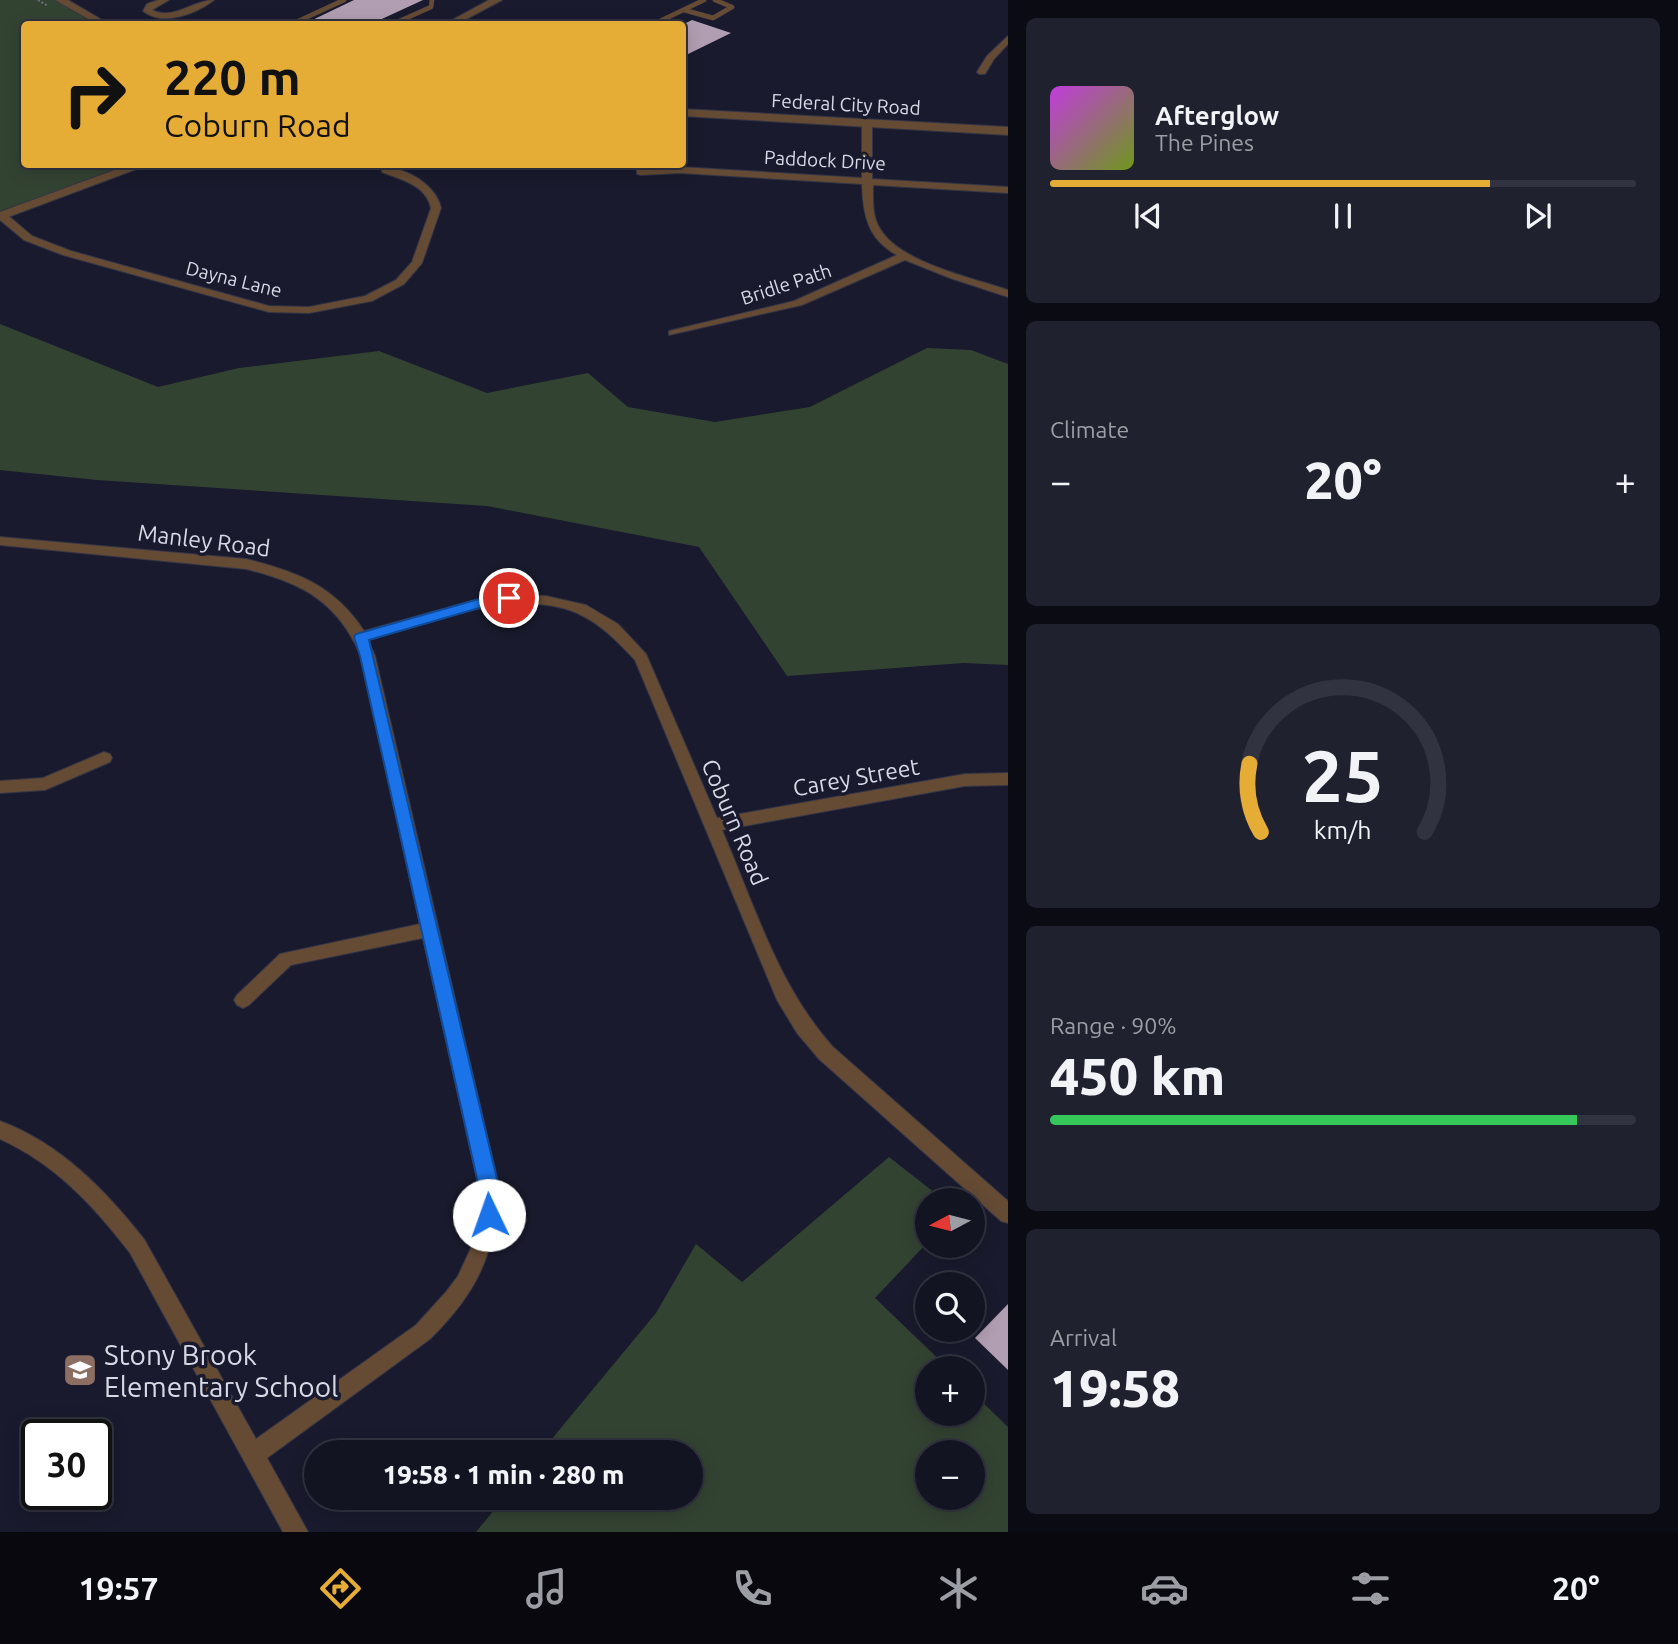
<!DOCTYPE html>
<meta charset="utf-8">
<style>
:root{--surface:#131422;--page:#20212f;--text:#f1f3f6;--muted:#9d9ea5;--line:#323340;--accent:#e6ad36}
body{margin:0;font-family:Ubuntu,sans-serif;background:var(--page);color:var(--text);height:100vh;display:flex;flex-direction:column;font-size:26px;white-space:nowrap}
*{box-sizing:border-box;margin:0}
p{font-size:23px;color:var(--muted)}
.icon{flex:none;width:38px;height:38px;fill:none;stroke:currentColor;stroke-width:2;stroke-linecap:round;stroke-linejoin:round}
.map{position:relative;flex:1;overflow:hidden}
.drawer{display:flex;flex-direction:column;gap:18px;padding:18px;background:#0a0b13;width:670px}
.drawer>*{flex:none}
.banner{position:absolute;left:21px;top:21px;width:665px;height:147px;border-radius:7px;box-shadow:0 4px 18px #0003,0 0 0 2px var(--line);background:#e6ad36;color:#111;overflow:hidden}
.needle{width:46px;rotate:263deg}
.fabs{position:absolute;left:915px;top:1188px;display:grid;gap:14px}
.fabs a{display:grid;place-items:center;width:70px;height:70px;border-radius:50%;background:var(--surface);box-shadow:0 4px 18px #0003,0 0 0 2px var(--line);font-size:35px}
.speed{position:absolute;left:21px;top:1419px;display:flex;gap:14px;font-size:35px;font-weight:700;text-align:center}
.speed>*{display:grid;place-content:center;width:91px;height:91px;border-radius:50%;background:var(--surface);box-shadow:0 4px 18px #0003,0 0 0 2px var(--line);line-height:1}
.speed .limit{border:4px solid #111;border-radius:10px;background:#fff;color:#111}
.pin{position:absolute;display:grid;place-items:center;width:60px;height:60px;color:#fff;margin:-30px;border:4px solid #fff;border-radius:50%;box-shadow:0 2px 7px #0007}
.me{position:absolute;width:77px;margin:-38px;rotate:357deg;stroke-linejoin:round;filter:drop-shadow(0 0 5px #0008)}
.turn{display:flex;align-items:center;gap:24px;height:147px;padding:0 28px;font-size:32px}
.turn .icon{width:91px;height:91px;stroke-width:2.5}
.turn b{display:block;font-size:49px;line-height:60px}
.big{font-size:52px;font-weight:800;line-height:1.1}
.drawer .tile{flex:1;display:flex;flex-direction:column;justify-content:center;gap:10px;min-width:0;padding:0 24px;border-radius:10px;background:var(--page)}
.drawer .dial{align-items:center;gap:0}
.dial svg{height:182px;overflow:visible;fill:none;stroke:var(--line);stroke-width:7;stroke-linecap:round;text-anchor:middle}
.dial text{fill:var(--text);stroke:none}
.song{display:flex;align-items:center;gap:21px}
.cover{width:84px;height:84px;border-radius:10px;background:linear-gradient(135deg,hsl(290 70% 55%),hsl(80 70% 35%))}
.played{height:7px;border-radius:4px;background:linear-gradient(90deg,var(--accent) 75%,var(--line) 75%)}
.keys{display:flex;justify-content:space-around;direction:ltr}
.heat{display:flex;justify-content:space-between;align-items:center;font-size:38px;direction:ltr}
.charge{height:10px;border-radius:5px;background:linear-gradient(90deg,#34c759 90%,var(--line) 0)}
.trip{position:absolute;left:304px;top:1440px;width:399px;height:70px;border-radius:35px;background:var(--surface);box-shadow:0 4px 18px #0003,0 0 0 2px var(--line);font-weight:800;line-height:70px;text-align:center}
.dock{display:flex;height:112px;justify-content:space-around;align-items:center;background:#08080e;color:var(--muted)}
.dock .icon{width:49px;height:49px}
.dock .active{color:var(--accent)}
.dock b{font-size:32px;color:var(--text)}
main{display:flex;flex:1;min-height:0}
.map>svg:first-child{display:block}
.green{fill:#334332;fill-rule:evenodd}
.building{fill:#b29eb2}
.lines{fill:none;stroke-linecap:round;stroke-linejoin:round}
.service-casing{stroke:#343547;stroke-width:5}
.minor-casing{stroke:#343547;stroke-width:2}
.tertiary-casing{stroke:#343547;stroke-width:2}
.path{stroke:#6d6e7f;stroke-width:2;stroke-dasharray:2 2;stroke-linecap:butt}
.service{stroke:#654b34;stroke-width:4.5}
.minor{fill:#654b34;fill-rule:evenodd}
.tertiary{fill:#654b34;fill-rule:evenodd}
.route{fill:#1a73e8;stroke:#114b97;stroke-width:2}
.labels{text-anchor:middle;dominant-baseline:central;stroke-width:7;stroke-linejoin:round;paint-order:stroke}
.far-street-label{font-size:19px;fill:#d7d9e6;stroke:#191a2d}
.street-label{font-size:23px;fill:#d7d9e6;stroke:#191a2d}
.near-poi-label{font-size:28px;fill:#d7d9e6;stroke:#191a2d;text-anchor:start}
</style>
<main>
<div class="map">
<svg width="1008" height="1532" viewBox="0 0 1008 1532">
<rect width="100%" height="100%" fill="#191a2d"/>
<g class="green">
<path d="M0 0H56L99 24H24V164L135 165 0 211Z"/>
<path d="M0 324 158 387 239 368 379 351 487 393 588 373 628 407 715 422 810 407 927 348 971 350 1008 364V665L963 663 787 676 699 547 487 506 97 480 0 470Z"/>
<path d="M889 1157 944 1200H928L927 1243 875 1298 948 1368H928V1414H973V1393L1008 1427V1532H476L504 1498H691V1452H541L656 1313 696 1244 742 1282ZM928 1452H973V1498H928Z"/>
</g>
<g class="building">
<path d="M354 0H423L371 24H304Z"/>
<path d="M692 20 731 33 682 57V25Z"/>
<path d="M1008 1304V1370L975 1338Z"/>
</g>
<g class="lines">
<g class="service-casing">
<g id="service">
<path d="M684 10 713 18 732 7 715 0"/>
<path d="M292 24 344 0"/>
<path d="M393 24 431 7 432 0"/>
<path d="M654 24 704 0"/>
</g>
</g>
<g class="minor-casing">
<g id="minor">
<path d="M158 0H169L152 10C173 21 193 0 214 0 196 14 163 27 143 11L147 4Z"/>
<path d="M1008 36V44L994 59 985 74H979L977 72 987 56Z"/>
<path d="M867 120 872 123V179L1008 187V193L873 185C873 198 872 215 879 227 897 262 973 278 1008 290V297L950 278 905 260 802 305 669 335V331L794 301 897 255C868 239 863 216 862 184L680 173 641 175 637 174V170L680 167 862 178V123Z"/>
<path d="M382 168C405 166 436 185 441 208L422 263 404 284 372 301 309 313 269 312 63 255 24 240 0 220V212L5 213 32 236 71 251 269 306 309 307 365 296 396 280 412 262 431 208C426 185 402 180 382 172Z"/>
<path d="M0 537 246 559C297 572 334 585 364 631L472 601 510 595 546 596 586 605 618 624 646 654 717 818 965 774 1008 773V785L965 786 722 830C754 904 778 986 833 1047L1008 1201V1223L1001 1221 819 1059 797 1033 777 1000 635 660C617 641 601 624 577 613 517 587 428 622 368 640L375 656 498 1183C497 1251 478 1292 430 1339L267 1458 308 1532H283L130 1253C94 1206 55 1164 0 1139V1121C61 1144 104 1189 144 1239L256 1439 416 1325 446 1292 458 1276 471 1248 475 1228 478 1183 423 938 291 965 249 1005 243 1008 237 1005 234 1000 237 995 280 954 420 924 361 656C337 601 302 583 246 569L0 545Z"/>
<path d="M104 752 110 754 112 758 110 762 45 790 0 793V781L43 778Z"/>
</g>
</g>
<g class="tertiary-casing">
<g id="tertiary">
<path d="M55 0H68L109 24H97Z"/>
<path d="M489 0H502L457 24H445Z"/>
<path d="M682 109 1008 127V135L682 116Z"/>
<path d="M131 164H150L0 220V212Z"/>
</g>
</g>
<path class="path" d="M38 0 48 6"/>
<use href="#service" class="service"/>
<use href="#minor" class="minor"/>
<use href="#tertiary" class="tertiary"/>
</g>
<path class="route" d="M509 594 514 595V602L486 606 369 640 498 1183 499 1215 496 1222 489 1225 482 1222 479 1215 478 1183 360 656 354 637 356 634 486 597Z"/>
<defs>
<g id="school-square" transform="scale(1.75)"><rect x="-9" y="-9" width="18" height="18" rx="4" fill="#8d6e63" stroke="#191a2d"/><path d="M0-5L7-2L0 1L-7-2ZM-4 1L0 2.5L4 1V4Q0 6-4 4Z" fill="#fff"/></g>
</defs>
<g fill-rule="evenodd">
<use href="#school-square" x="80" y="1370"/>
</g>
<g class="labels">
<g class="far-street-label">
<text transform="translate(846 104) rotate(3)">Federal City Road</text>
<text transform="translate(825 160) rotate(3)">Paddock Drive</text>
<text transform="translate(234 279) rotate(14)">Dayna Lane</text>
<text transform="translate(786 284) rotate(-18)">Bridle Path</text>
</g>
<g class="street-label">
<text transform="translate(204 540) rotate(7)">Manley Road</text>
<text transform="translate(856 777) rotate(-10)">Carey Street</text>
<text transform="translate(735 822) rotate(67)">Coburn Road</text>
</g>
<g class="near-poi-label">
<text x="104" y="1354">Stony Brook<tspan x="104" dy="32">Elementary School</tspan></text>
</g>
</g>
</svg>
<div class="fabs">
<a><svg class="needle" viewBox="-14 -14 28 28"><path d="M0-13l5 13h-10z" fill="#e53935"/><path d="M0 13l5-13h-10z" fill="#9d9ea5"/></svg></a>
<a><svg class="icon" aria-label="search" viewBox="0 0 24 24"><circle cx="10" cy="10" r="6"/><path d="M15 15l6 6"/></svg></a>
<a>+</a>
<a>−</a>
</div>
<div class="speed"><div class="limit">30</div></div>
<div class="pin" style="left:509px;top:598px;background:#d93025"><svg class="icon" aria-label="arrive" viewBox="0 0 24 24"><path d="M6 21V4h12l-3 4 3 4H6"/></svg></div>
<svg class="me" style="left:489px;top:1215px" viewBox="-20 -20 40 40"><circle r="19" fill="#fff"/><path d="M0-13L10 11 0 6-10 11z" fill="#1a73e8"/></svg>
<div class="trip">19:58 · 1 min · 280 m</div>
<div class="banner">
<div class="turn"><svg class="icon" aria-label="right" viewBox="0 0 24 24"><path d="M7 20v-9h11M14 6l5 5-5 5"/></svg><div><b>220 m</b>Coburn Road</div></div>
</div>
</div>
<section class="drawer">
<div class="tile">
<div class="song"><i class="cover"></i><div><b>Afterglow</b><p>The Pines</p></div></div>
<div class="played"></div>
<div class="keys"><svg class="icon" aria-label="previous" viewBox="0 0 24 24"><path d="M18 5L8 12l10 7zM5 5v14"/></svg><svg class="icon" aria-label="pause" viewBox="0 0 24 24"><path d="M8 5v14M16 5v14"/></svg><svg class="icon" aria-label="next" viewBox="0 0 24 24"><path d="M6 5l10 7-10 7zM19 5v14"/></svg></div>
</div>
<div class="tile"><p>Climate</p>
<div class="heat"><a>−</a><b class="big">20°</b><a>+</a></div>
</div>
<div class="tile dial"><svg viewBox="0 0 100 80">
<path d="M14 69A42 42 0 1 1 86 69"/>
<path d="M14 69A42 42 0 0 1 9 39" stroke="#e6ad36"/>
<text x="50" y="56" font-size="32" font-weight="700">25</text>
<text x="50" y="72" font-size="11">km/h</text>
</svg></div>
<div class="tile"><p>Range · 90%</p><b class="big">450 km</b><div class="charge"></div></div>
<div class="tile"><p>Arrival</p><b class="big">19:58</b></div>
</section>
</main>
<nav class="dock">
<b>19:57</b>
<svg class="icon active" aria-label="directions" viewBox="0 0 24 24"><path d="M12 3l9 9-9 9-9-9zM9 14v-3h6M13 9l2 2-2 2"/></svg>
<svg class="icon" aria-label="music" viewBox="0 0 24 24"><path d="M9 18V5l10-2v13"/><circle cx="6" cy="18" r="3"/><circle cx="16" cy="16" r="3"/></svg>
<svg class="icon" aria-label="phone" viewBox="0 0 24 24"><path d="M5 4h4l2 5-3 2q2 4 5 5l2-3 5 2v4C11 20 4 13 5 4z"/></svg>
<svg class="icon" aria-label="climate" viewBox="0 0 24 24"><path d="M12 3v18M4 7l16 10M4 17L20 7"/></svg>
<svg class="icon" aria-label="car" viewBox="0 0 24 24"><path d="M5 17H2v-5l4-1 3-4h7l3 4 3 1v5h-3M9 17h6M6 11h13"/><circle cx="7" cy="17" r="2"/><circle cx="17" cy="17" r="2"/></svg>
<svg class="icon" aria-label="filters" viewBox="0 0 24 24"><path d="M4 7h16M4 17h16"/><circle cx="9" cy="7" r="2"/><circle cx="15" cy="17" r="2"/></svg>
<b>20°</b>
</nav>
